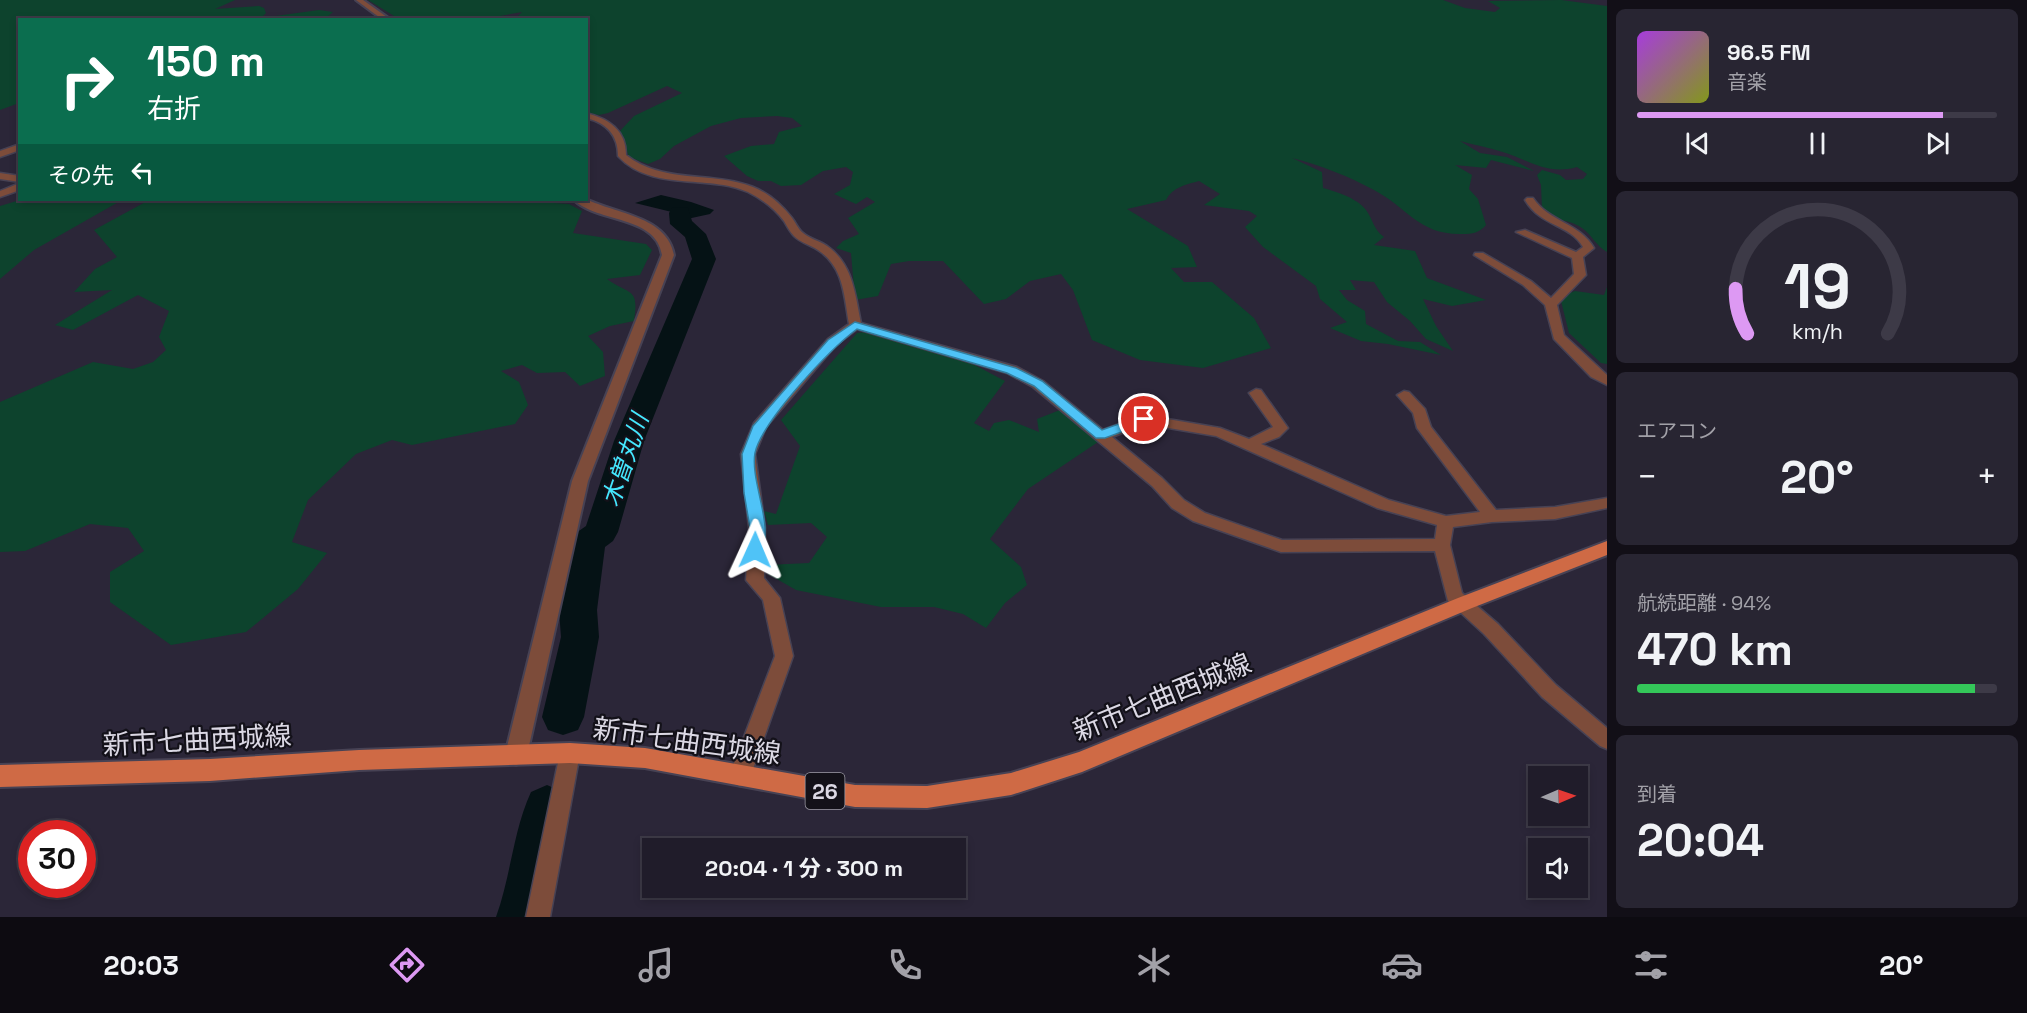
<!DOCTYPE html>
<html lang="ja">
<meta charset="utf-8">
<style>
:root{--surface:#201c2a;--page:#282532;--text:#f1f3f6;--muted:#a2a1a8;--line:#3d3a47;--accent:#dd99f3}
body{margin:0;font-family:"Space Grotesk","Noto Sans JP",sans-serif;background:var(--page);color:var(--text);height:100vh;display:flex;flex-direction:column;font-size:22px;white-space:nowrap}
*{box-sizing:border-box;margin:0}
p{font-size:20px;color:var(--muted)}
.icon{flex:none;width:33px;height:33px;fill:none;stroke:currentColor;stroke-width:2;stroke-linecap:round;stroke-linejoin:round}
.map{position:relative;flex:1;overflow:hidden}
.drawer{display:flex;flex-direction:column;gap:9px;padding:9px;background:#120f17;width:420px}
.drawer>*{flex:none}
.guide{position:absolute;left:18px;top:18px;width:570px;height:183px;border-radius:0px;box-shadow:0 3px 9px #0003,0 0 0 2px var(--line);background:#0b6e4f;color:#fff;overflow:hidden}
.needle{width:39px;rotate:88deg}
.fabs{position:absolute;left:1528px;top:766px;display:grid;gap:12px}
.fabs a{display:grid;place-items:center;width:60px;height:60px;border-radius:0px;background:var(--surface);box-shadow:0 3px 9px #0003,0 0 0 2px var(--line);font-size:30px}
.speed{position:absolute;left:18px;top:820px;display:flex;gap:12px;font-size:30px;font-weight:700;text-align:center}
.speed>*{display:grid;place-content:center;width:78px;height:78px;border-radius:50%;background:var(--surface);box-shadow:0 3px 9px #0003,0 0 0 2px var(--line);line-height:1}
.speed .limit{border:9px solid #d22;background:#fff;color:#111}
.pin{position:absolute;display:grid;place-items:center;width:51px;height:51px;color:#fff;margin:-26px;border:3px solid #fff;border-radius:50%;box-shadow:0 2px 6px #0007}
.me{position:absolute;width:66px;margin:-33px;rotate:1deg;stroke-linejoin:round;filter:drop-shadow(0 0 4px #0008)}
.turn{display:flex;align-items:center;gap:21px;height:126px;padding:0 30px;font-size:27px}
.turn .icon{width:78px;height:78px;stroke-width:2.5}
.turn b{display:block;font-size:42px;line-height:51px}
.then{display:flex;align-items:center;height:57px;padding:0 30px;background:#0003;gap:12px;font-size:22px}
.big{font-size:45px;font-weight:700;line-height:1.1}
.drawer .card{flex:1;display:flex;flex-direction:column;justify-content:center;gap:9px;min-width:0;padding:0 21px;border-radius:9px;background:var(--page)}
.drawer .dial{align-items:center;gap:0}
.dial svg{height:156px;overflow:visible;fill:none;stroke:var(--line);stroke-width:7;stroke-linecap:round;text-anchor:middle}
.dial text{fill:var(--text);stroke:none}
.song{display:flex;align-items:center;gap:18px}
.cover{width:72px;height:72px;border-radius:9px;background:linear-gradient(135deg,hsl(280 70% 55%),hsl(70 70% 35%))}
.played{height:6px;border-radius:3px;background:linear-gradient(90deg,var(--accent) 85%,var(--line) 85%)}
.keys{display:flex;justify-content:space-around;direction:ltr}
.heat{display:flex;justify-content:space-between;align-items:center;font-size:33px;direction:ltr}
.charge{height:9px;border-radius:4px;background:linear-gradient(90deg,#34c759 94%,var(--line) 0)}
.trip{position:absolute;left:642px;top:838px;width:324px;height:60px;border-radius:0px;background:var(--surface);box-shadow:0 3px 9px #0003,0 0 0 2px var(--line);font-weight:700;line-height:60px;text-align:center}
.tabs{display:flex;height:96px;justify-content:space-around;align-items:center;background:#0d0b11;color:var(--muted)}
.tabs .icon{width:42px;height:42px}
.tabs .selected{color:var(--accent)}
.tabs b{font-size:27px;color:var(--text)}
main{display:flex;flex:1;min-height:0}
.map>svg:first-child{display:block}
.green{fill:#0d432d}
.water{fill:#051215}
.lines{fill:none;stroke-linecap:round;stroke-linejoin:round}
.river{fill:#051215;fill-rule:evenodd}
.minor-casing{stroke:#474254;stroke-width:3}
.tertiary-casing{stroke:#474254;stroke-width:4}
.primary-casing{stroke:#474254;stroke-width:4}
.minor{fill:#7d4c3a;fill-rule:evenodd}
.tertiary{fill:#7d4c3a;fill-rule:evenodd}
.primary{fill:#cf6a45;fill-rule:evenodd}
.route{fill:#4fc3f7;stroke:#337fa1;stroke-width:1.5}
.labels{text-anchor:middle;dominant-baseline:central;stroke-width:4.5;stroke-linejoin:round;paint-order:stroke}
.shield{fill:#131119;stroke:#9f9ca7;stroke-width:1.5}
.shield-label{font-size:21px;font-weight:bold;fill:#dbd8e4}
.water-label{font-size:24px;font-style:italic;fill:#45e7fe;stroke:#131119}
.near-street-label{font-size:27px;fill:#dbd8e4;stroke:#131119}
</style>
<main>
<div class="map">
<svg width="1607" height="917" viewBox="0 0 1607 917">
<rect width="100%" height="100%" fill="#2b2638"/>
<g class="green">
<path d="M0 0H235L215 9 259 6 264 8 266 13 261 18 319 10 333 12 324 20H20L19 103 0 110Z"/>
<path d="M368 0H1443L1465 8 1495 12 1500 8 1488 1 1561 0 1607 6V252C1596 246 1592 235 1582 228 1568 218 1555 223 1542 209L1541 185 1537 175 1542 170 1560 175 1566 180 1583 179 1587 174 1577 167C1551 174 1537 165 1514 156 1497 149 1478 146 1460 141L1480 153 1507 157 1534 171 1491 160 1486 168 1455 165 1472 175 1469 189 1478 199 1486 225C1479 233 1473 234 1462 234 1419 235 1408 208 1374 190 1348 176 1320 165 1292 158L1322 172 1323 188C1337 192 1357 198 1366 210 1373 219 1373 229 1384 237L1374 245 1415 251 1427 278 1486 300 1452 306 1423 299 1436 326 1453 351 1426 339 1410 321 1387 302 1374 282 1350 280 1356 290H1339L1347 300 1365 311 1366 324 1398 341 1420 342 1441 355 1388 344 1361 341 1330 328 1347 322 1320 299 1316 286 1263 247 1245 227 1257 216 1249 211 1204 205 1220 194 1199 181C1185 185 1173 187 1166 200L1127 209 1188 246 1197 267 1171 268 1184 282H1212L1254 318 1271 348 1203 368 1140 360 1092 340 1073 290 1061 274 1030 281 1006 299 984 304 943 261H909L891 264 878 296 855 300 851 253 836 248 843 241 859 234 848 218 875 202 867 197 856 204 834 194 850 185 853 172 846 167 823 171 801 185 781 186 771 181H758L747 176 724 156 751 146 774 144 779 132 802 126 792 118 777 116 741 118 711 126 674 146 660 159 648 164 629 157 620 131 634 116 682 93 667 86 608 113 599 115 587 113 586 20 515 19 522 12 483 19H399Z"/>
<path d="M20 200H122L34 250 0 279V206Z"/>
<path d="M149 200H523L524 201 569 204 582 211 573 233 646 244 652 250 640 275 607 279C631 296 639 287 634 321L610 326 588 336 603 352 605 376 580 386 565 372 537 373 522 365 501 371 519 382 528 405 515 424 412 445 392 440 356 454 308 500 292 542 327 553 298 589 246 632 171 645 110 602V572L144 551 128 528 90 524 25 551 0 552V402L93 362 133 369 153 362 166 350 159 337 169 311 138 295 73 330 55 325 112 290 74 292 95 269 117 257 94 230Z"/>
<path d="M1607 287V364L1601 363 1569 333 1560 297 1575 291 1604 295Z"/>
<path d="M865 332 969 362 1005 381 974 423 989 431 994 423 1009 420 1039 432 1037 419 1060 410 1098 442 1028 489 990 539 1021 567 1027 585 1005 603 986 628 963 614 934 607H881L796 590 768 574 767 565 809 563 827 537 811 523 768 525 764 511 776 514 800 446 781 420 857 333Z"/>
</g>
<path class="water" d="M661 195 691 202 714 210 710 214 687 219 680 214 635 203Z"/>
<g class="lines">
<g class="river">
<path d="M680 207 688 208 692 221 706 234 716 259 644 441 618 532 613 541 605 547 597 610 599 637 584 717 578 730 563 735 548 730 542 717 561 637 559 610 571 542 576 533 586 526 614 441 692 259 685 237 670 224 669 213 672 208Z"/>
<path d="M547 785 563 792 570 807 553 897 546 917H496C511 876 513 831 531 792Z"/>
</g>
<g class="minor-casing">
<g id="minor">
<path d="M586 113C609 119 626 130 626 155 662 184 712 171 753 187 768 193 782 205 792 218 796 223 798 229 803 233 810 239 820 241 827 246 853 264 855 294 861 323L1017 367 1043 381 1103 430 1144 415 1220 428 1249 439 1273 427 1249 393 1256 389 1261 390 1288 428 1279 437 1261 444 1389 500 1446 516 1480 512 1417 428 1413 413 1397 395 1404 391 1409 392 1425 409 1431 427 1496 510 1555 507 1607 498V508L1555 519 1492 522 1453 527 1450 545 1462 593 1498 624 1556 685 1607 728V749L1600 746 1542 697 1484 634 1448 601 1435 551 1281 552 1193 521 1172 508 1152 486 1033 387 1007 373 857 329 836 345 766 427 755 454 765 528 764 578 780 598 793 656 748 783 740 786 732 783 729 776 775 656 763 600 746 580 749 528 741 454 754 423 828 339 849 324C844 296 844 267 818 250 811 245 801 243 794 236 790 232 787 226 784 221 775 209 762 199 748 192 707 174 651 192 618 156 618 135 607 123 586 118ZM1145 424 1216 436 1377 508 1437 525 1435 539 1282 540 1205 513 1184 500 1162 478 1112 437Z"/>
<path d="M20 144V150L0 157V151Z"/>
<path d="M0 173 20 176V182L0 179Z"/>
<path d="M20 183V190L0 197V191Z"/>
<path d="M1527 198H1533C1549 222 1580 223 1594 248L1583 257 1586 275 1557 305 1564 335 1607 375V385L1591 377 1554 339 1545 305 1523 285 1474 255 1475 253H1483L1531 281 1551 298 1574 274 1572 258 1516 232 1525 230 1576 252 1583 247C1570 224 1541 227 1525 200Z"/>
<path d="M570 744 577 746 580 753 550 917H526L560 753 563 746Z"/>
</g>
</g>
<g class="tertiary-casing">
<g id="tertiary">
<path d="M356 0H363L391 20H383Z"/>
<path d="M586 199C616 214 667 216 674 255L588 481 527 755 524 762 516 765 508 762 505 755 572 481 662 255C656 215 598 223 574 200Z"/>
</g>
</g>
<g class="primary-casing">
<path id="primary" d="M1607 541V555L1472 608 1082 772 1011 795 927 808 855 807 645 768 570 763 359 770 210 781 0 787V765L210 759 359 750 570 743 645 748 855 785 927 786 1011 773 1079 752 1458 598Z"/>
</g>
<use href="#minor" class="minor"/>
<use href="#tertiary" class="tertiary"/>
<use href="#primary" class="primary"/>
</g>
<path class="route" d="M855 322 1016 368 1042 381 1102 430 1144 415 1151 419 1149 422 1105 438H1096L1034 386 1007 373 857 329C830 349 762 421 755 453 750 482 775 527 761 553H750L748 550 750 528 744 493 742 454 753 426 828 340Z"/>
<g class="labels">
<rect class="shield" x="805.5" y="773" width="39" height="36" rx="4.5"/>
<g class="shield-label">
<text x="825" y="791">26</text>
</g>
<g class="water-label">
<text transform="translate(625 460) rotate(-71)">木曽丸川</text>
</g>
<g class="near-street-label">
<text transform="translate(1162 697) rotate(-22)">新市七曲西城線</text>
<text transform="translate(197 740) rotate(-3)">新市七曲西城線</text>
<text transform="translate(687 741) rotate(8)">新市七曲西城線</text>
</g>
</g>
</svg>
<div class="fabs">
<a><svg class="needle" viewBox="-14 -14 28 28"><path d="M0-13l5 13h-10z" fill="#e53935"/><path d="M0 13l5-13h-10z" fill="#a2a1a8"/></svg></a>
<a><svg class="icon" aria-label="sound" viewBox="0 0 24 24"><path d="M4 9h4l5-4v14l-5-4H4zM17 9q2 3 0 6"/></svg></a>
</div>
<div class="speed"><div class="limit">30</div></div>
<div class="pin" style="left:1144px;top:419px;background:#d93025"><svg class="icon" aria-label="arrive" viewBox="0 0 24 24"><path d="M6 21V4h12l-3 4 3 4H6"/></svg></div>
<svg class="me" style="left:755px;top:550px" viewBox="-20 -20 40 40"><path d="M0-17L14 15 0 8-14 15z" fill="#4fc3f7" stroke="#fff" stroke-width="4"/></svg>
<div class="trip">20:04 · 1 分 · 300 m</div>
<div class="guide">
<div class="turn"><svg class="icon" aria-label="right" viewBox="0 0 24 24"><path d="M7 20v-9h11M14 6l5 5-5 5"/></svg><div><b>150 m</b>右折</div></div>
<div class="then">その先<svg class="icon" aria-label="left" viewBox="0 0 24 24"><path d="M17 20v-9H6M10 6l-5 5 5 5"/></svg></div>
</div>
</div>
<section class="drawer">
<div class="card">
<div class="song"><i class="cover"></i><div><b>96.5 FM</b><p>音楽</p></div></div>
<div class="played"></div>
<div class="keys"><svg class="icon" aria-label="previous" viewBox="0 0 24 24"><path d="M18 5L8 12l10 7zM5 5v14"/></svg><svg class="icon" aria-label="pause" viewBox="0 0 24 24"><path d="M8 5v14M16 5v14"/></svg><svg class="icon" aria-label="next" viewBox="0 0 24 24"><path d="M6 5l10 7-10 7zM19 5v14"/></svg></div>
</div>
<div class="card dial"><svg viewBox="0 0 100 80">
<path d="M14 69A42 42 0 1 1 86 69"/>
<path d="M14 69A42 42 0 0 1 8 46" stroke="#dd99f3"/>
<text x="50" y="56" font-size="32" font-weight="700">19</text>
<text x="50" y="72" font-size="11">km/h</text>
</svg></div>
<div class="card"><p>エアコン</p>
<div class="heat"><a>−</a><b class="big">20°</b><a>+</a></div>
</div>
<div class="card"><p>航続距離 · 94%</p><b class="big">470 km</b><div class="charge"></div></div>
<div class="card"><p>到着</p><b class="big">20:04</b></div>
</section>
</main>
<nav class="tabs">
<b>20:03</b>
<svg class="icon selected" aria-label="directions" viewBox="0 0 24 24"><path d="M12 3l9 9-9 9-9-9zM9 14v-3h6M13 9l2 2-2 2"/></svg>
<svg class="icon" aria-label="music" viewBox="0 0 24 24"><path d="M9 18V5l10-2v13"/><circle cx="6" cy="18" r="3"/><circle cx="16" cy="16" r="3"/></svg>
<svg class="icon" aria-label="phone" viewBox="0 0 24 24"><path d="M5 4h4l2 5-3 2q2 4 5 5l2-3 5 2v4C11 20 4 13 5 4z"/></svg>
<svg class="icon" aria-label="climate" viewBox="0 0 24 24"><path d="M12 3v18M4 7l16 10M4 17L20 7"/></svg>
<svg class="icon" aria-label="car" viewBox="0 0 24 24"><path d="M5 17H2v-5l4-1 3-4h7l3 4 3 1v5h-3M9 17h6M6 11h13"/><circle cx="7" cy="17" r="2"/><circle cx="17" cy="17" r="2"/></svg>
<svg class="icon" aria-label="filters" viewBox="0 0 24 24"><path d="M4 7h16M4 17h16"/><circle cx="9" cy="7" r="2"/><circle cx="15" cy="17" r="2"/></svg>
<b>20°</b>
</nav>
